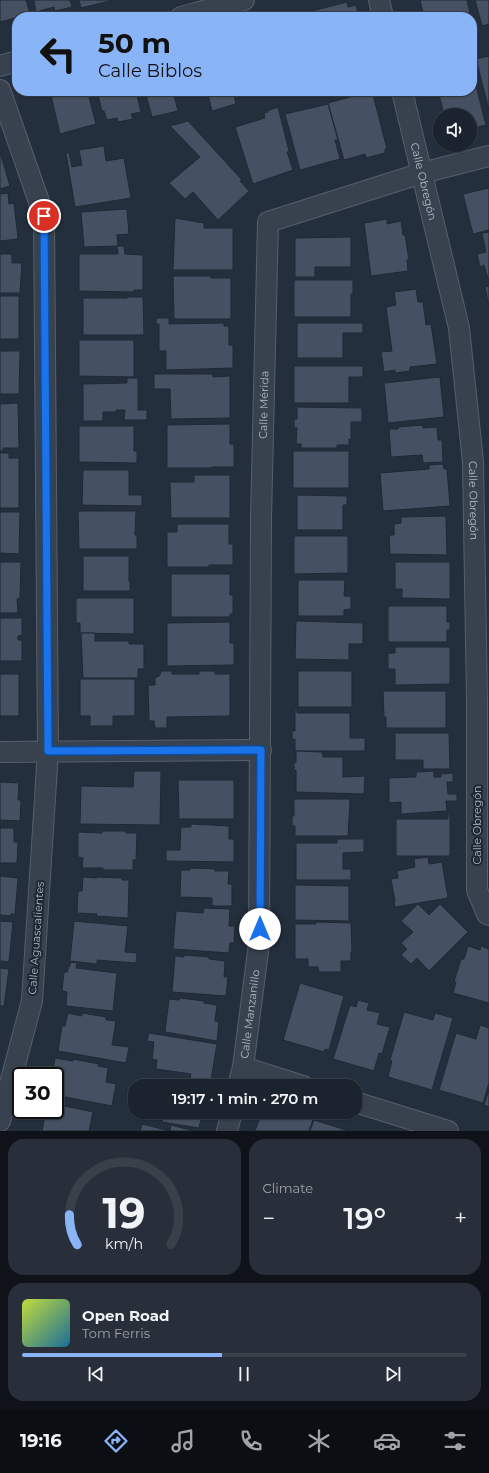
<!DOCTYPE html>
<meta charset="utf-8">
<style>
:root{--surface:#1b232e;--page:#282f3a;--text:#f1f3f6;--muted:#a0a4aa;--line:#39404a;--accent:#8ab4f8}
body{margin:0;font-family:Montserrat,sans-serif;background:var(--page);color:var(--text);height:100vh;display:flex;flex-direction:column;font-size:15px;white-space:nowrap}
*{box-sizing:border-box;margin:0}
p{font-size:13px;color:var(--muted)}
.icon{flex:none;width:22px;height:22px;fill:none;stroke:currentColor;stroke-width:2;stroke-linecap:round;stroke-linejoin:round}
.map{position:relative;height:1131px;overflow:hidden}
.side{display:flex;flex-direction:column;gap:8px;padding:8px;background:#0f1319;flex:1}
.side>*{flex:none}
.hud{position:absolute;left:12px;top:12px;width:465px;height:84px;border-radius:16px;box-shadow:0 1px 3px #0004,0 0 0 1px var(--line);background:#8ab4f8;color:#111;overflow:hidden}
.buttons{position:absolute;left:433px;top:108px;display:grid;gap:8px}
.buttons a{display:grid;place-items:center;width:44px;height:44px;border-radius:50%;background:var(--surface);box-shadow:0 1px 3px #0004,0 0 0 1px var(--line);font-size:20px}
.speed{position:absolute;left:12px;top:1067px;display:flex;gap:8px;font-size:20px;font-weight:700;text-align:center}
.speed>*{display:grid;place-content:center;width:52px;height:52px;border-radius:50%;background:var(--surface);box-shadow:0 1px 3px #0004,0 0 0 1px var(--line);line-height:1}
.speed .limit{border:2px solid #111;border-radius:6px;background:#fff;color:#111}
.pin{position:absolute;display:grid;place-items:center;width:34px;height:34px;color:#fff;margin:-17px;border:2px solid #fff;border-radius:50%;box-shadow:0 1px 4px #0007}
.me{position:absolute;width:44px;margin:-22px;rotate:0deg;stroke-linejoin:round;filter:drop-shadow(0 0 3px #0008)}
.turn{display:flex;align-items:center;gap:14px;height:84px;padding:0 20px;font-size:18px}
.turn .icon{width:52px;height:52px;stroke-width:2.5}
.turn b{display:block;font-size:28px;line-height:34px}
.big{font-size:30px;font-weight:600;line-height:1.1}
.side .card{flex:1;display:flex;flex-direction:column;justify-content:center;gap:6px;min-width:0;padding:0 14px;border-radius:16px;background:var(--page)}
.side .dial{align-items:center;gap:0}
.dial svg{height:104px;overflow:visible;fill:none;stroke:var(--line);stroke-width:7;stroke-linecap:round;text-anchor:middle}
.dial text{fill:var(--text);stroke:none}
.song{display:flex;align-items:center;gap:12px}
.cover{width:48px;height:48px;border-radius:6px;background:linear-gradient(135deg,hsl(70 70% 55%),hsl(200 70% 35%))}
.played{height:4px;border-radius:2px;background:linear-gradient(90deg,var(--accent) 45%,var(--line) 45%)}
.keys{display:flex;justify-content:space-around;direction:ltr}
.heat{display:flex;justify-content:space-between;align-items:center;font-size:22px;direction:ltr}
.side .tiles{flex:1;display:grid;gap:8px;grid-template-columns:1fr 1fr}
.card:last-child{grid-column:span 2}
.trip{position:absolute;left:128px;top:1079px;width:234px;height:40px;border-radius:16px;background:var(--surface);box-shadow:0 1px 3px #0004,0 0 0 1px var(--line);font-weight:600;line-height:40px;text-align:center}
.dock{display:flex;height:64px;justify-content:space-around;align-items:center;background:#0b0e12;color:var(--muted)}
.dock .icon{width:28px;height:28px}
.dock .active{color:var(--accent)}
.dock b{font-size:18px;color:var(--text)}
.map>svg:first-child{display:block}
.building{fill:#455162;stroke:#1f2835}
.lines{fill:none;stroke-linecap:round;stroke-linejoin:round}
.minor-casing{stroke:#565f6c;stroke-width:22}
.minor{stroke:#38414e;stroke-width:20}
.route-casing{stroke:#114b97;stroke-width:10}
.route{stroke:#1a73e8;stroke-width:7}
.labels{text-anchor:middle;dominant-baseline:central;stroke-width:4;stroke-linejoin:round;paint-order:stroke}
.street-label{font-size:11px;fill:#b4bcc9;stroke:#1d2633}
</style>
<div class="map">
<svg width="489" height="1131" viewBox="0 0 489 1131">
<rect width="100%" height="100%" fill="#242f3e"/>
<g class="building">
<path d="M0 0H26L30 14 0 22Z"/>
<path d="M34 0H70L72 7 55 11 54 7 36 12Z"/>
<path d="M79 0H114L81 8Z"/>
<path d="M420 0H467L471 17H424Z"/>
<path d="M475 0H489V24L482 26Z"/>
<path d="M347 2 348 7 356 5 359 17H310L308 12Z"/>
<path d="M472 19 477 37H475L478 48 472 50Z"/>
<path d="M489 56V110L476 59Z"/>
<path d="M472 70 486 125 470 129V115H446V113L444 114 438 91H472Z"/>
<path d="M50 91H92L88 93 96 124 60 134Z"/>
<path d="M97 91H136L141 112 131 114 133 119 118 122 117 118 107 120 104 111H102Z"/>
<path d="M145 91H173L178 111 152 117Z"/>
<path d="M195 91H233L236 104 212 111 208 94 196 97Z"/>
<path d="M372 91 387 149H385V153L366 158 365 154 344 160 328 103Z"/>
<path d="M328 104 338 140H335L340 159 300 170 285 114Z"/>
<path d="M278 107 289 151 287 152 293 170 253 184 235 127 265 118 264 113 268 112 267 111Z"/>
<path d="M188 121 242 180 240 181 249 191 218 220 193 192 185 199 169 183 200 157 170 126Z"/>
<path d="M104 146 106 161 124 158 131 198 75 207 66 153H69L72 167 82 165 79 150Z"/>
<path d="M0 152 10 186 0 189Z"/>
<path d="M489 188V230L473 234 463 194Z"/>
<path d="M8 193 9 204 14 203 18 239 0 241V194Z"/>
<path d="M127 209 129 234 117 235 118 246 84 247 81 212Z"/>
<path d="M175 218 204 223V228H233V270H173Z"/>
<path d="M387 219V224L401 221 403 235H405L409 260H407L408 271 371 276 364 223Z"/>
<path d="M489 232V279H488L484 265 480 267 477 254 486 252 482 233Z"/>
<path d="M351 237V267H315V277H295V238Z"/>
<path d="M117 246H124L125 254 143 255V290H134V292L79 291V254H118Z"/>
<path d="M0 254H12V263H22L20 293H0Z"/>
<path d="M173 276H211V278H231V319H174Z"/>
<path d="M294 280H353V294H351V317H294Z"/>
<path d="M489 286V307L485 287Z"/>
<path d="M416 289 418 302H423L426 325 431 324 437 364 410 367V371L395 373V370L384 372 381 352 392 351 386 307 396 305 394 292Z"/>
<rect x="0" y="296" width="19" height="43"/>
<path d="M127 297H143L144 335H83V298H127Z"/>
<path d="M156 318H169V324L224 323V326H229V345H233V368L166 370V351H159V324H156Z"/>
<path d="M297 323H363V333H343V358H297Z"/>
<path d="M79 340H134V377L79 376Z"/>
<path d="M0 351H20L19 394H0Z"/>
<path d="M294 366H363V377H349V403H294Z"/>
<path d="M154 374H213V377L230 376V418L171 419 170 389H154Z"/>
<path d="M440 377 444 417 388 423 384 383Z"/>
<path d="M127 378H138V410H147V420H124L125 410H116V412H103V421H83V384L127 383Z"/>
<path d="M18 403 19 448H3V451H0V404Z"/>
<path d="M297 407 362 408V422H351V440L349 439V445H337V448H301V444H296L297 428H294V419H297Z"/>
<path d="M230 424V444H234V467H212L211 468H167V425Z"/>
<path d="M423 425V428L437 427 438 440H442L443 462 423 463 422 455 391 457 389 429H398V427Z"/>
<path d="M79 426H134V451H137V463L79 462Z"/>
<rect x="293" y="451" width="56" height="37"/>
<path d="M0 453H9V458H19V508H0Z"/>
<path d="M443 464 444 469H447L450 506 383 511 380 473 429 469V465Z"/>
<path d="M83 470H129V495H142V506L82 505Z"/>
<path d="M194 475H230V518H171L170 482H194Z"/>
<path d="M297 495 347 496V505H343V530H297Z"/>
<path d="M78 511H136L135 535H137V549H79Z"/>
<path d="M0 512H20L19 554 0 553Z"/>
<path d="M446 516 447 555 390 554 389 535H394V524L401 523V517Z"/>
<path d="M177 524H229V544H233V565H209V567H167V532H177Z"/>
<path d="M294 536H348V573L294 574Z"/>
<path d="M83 556H129V581H130V591H83Z"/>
<path d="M0 562H21L20 598 17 599 18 613H0Z"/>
<path d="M395 562H450V599L402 598V589H395Z"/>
<path d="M171 574H230V595H233V614H230V617H171Z"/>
<path d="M298 580H345L344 596H351V609L344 610V616H298Z"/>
<path d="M76 598H134V634L80 633V623H76Z"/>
<path d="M388 606H447V622H450V630H447V642H388Z"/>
<path d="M0 618H22V635L18 636V640H22V661H0Z"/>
<path d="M296 621 363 623V644H349V660L295 659Z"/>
<path d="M230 622V643H234V665L167 666V623Z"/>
<path d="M81 633H95V641H129V644H144V669H138V678H83Z"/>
<path d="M395 647H450V684L395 685V669H388V653H395Z"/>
<path d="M161 671H172V674H199V671H215V674H230V716L167 717V728H155L154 721H149L148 685H155V677H158L160 675Z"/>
<rect x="298" y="671" width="54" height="36"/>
<rect x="0" y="674" width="19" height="42"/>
<path d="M80 679H135V716H113V726H90V716H80Z"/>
<path d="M383 691H446V728H386V717H384Z"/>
<path d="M295 709H297V713H350V738H365V751H295V739H292V731H295Z"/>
<path d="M395 733H449L450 769H423V760H395Z"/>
<path d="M296 751 322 752 323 757H343V777L365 776 364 794 296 792V770H294V762L296 763Z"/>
<path d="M134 771H161L160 825 80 824 81 786 133 787Z"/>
<path d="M434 771V777H441V774L453 773V782H447L448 794H457V801H446L447 811 401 814V802L389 803V778L416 777V772Z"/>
<path d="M178 780H234V819H179Z"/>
<path d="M0 782 19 783 18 800H21L20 821 0 820Z"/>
<path d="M294 799H350L348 836H295V826H292V816H294Z"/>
<path d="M448 814H450V856H396V819H448Z"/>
<path d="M191 824 229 826V839H234V862L166 861V850H180L181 827H191Z"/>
<path d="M0 826V828H14V842H18L17 863H0Z"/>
<path d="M102 831H126V833H137L136 860H133V870H103V868H82L83 858 78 857V832L102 833Z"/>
<path d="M337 839H364V852L343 853V869H351V880H296V843H337Z"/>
<path d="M428 857 429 864 442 862 448 898 395 907 394 902H395L391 879 398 878 397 871 415 867 414 859Z"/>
<path d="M190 868 215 869V871H229L228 884H232V906H212V898L180 897 181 870H190Z"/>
<path d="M0 876 18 878 15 914H11V916L0 915Z"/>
<path d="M83 877 97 878V877L122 878V880H129L128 918 96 916 97 914 77 913 78 891H82Z"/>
<path d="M295 885 349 886V921L295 920Z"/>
<path d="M418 904 429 915 440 904 468 932 429 971 417 958 411 964 401 955 407 949 401 943 413 932 401 921Z"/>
<path d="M204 908 230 909 229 926H235L234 943H230L229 953 173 949 176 911 203 913Z"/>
<path d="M0 921 13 922 9 962 0 961Z"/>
<path d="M74 921 128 926 125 952 137 953 136 963 97 960V964L70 961Z"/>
<path d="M316 922 351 923 352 952H351V961H341V972H319L318 967H308V959H295V924H316Z"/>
<path d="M468 946 480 950 481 946 489 949V1003L453 993 456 982H454L461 959H464Z"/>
<path d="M184 955 209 957V959L225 961 224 977H228L226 996 172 992 175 956 184 957Z"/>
<path d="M71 962 77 963 76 968 117 973 113 1011 66 1006 67 992 62 991 64 972H67Z"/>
<path d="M0 968 9 969 4 1006H0Z"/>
<path d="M300 983 344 996 329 1050 325 1049 324 1052 283 1040Z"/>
<path d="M180 998 204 1001V1003L217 1005 215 1021 219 1022 217 1041 165 1032 169 999 179 1000Z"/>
<path d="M358 1000 369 1003 367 1010 380 1013 377 1024 390 1027 382 1054 379 1053 374 1071 333 1059 350 1005 356 1007Z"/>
<path d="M404 1012 433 1020 435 1013 453 1018 432 1090 388 1077 392 1061 390 1060Z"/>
<path d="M68 1013 82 1016V1013L106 1017V1020L116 1021 112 1045 129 1047 126 1063 58 1051 62 1026H65Z"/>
<path d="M480 1025 489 1028V1083L483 1103 439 1090 456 1033 476 1039Z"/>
<path d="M149 1033 217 1044 210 1086 189 1084 191 1074 156 1069 157 1060 152 1059 154 1042 147 1041Z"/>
<path d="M55 1058 73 1061V1059L99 1064 98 1066 108 1068 106 1082 116 1084 112 1106 55 1095V1076H52Z"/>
<path d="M154 1078 189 1084 188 1086H152Z"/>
<path d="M489 1090V1107L484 1105Z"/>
<path d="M55 1104 93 1112 89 1131H42L46 1110H55Z"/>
<path d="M153 1112H206L204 1120 201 1119 199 1128 162 1122 164 1114Z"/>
<path d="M262 1112H300L314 1116 309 1131H255Z"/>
<path d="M314 1120 349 1131H310Z"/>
<path d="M142 1124 170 1131 171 1125 194 1131H140Z"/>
</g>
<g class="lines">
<g class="minor-casing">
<g id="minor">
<path d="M379 0 383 17"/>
<path d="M181 17 244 0"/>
<path d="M0 66 17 61"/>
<path d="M0 90 44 216 48 751 32 1001 0 1121"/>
<path id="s1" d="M402 91 459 328 473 462 477 701V890L487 914 489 915"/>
<path d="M0 752 261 750"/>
<path d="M243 1067 303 1086"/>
<path id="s2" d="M238 1086 243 1067 259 944 261 518 268 222 422 173 489 156"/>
<path d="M355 1102 448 1131"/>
<path d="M227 1131 232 1112"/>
</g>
</g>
<use href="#minor" class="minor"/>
</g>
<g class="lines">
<g class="route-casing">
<path id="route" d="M44 216 48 751 261 750 260 929"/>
</g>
<use href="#route" class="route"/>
</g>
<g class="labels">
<g class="street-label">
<text stroke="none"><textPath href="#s1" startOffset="93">Calle Obregón</textPath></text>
<text stroke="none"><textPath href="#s2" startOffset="683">Calle Mérida</textPath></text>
<text stroke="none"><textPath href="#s1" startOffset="417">Calle Obregón</textPath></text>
<text transform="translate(477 825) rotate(-90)">Calle Obregón</text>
<text transform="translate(36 938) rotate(-86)">Calle Aguascalientes</text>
<text stroke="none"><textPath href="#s2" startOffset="73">Calle Manzanillo</textPath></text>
</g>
</g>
</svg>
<div class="buttons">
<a><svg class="icon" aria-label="sound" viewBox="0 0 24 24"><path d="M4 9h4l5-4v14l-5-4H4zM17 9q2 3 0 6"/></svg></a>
</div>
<div class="speed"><div class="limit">30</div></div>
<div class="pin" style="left:44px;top:216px;background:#d93025"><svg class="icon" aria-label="arrive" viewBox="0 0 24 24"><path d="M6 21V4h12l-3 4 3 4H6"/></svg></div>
<svg class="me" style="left:260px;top:929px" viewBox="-20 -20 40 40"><circle r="19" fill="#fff"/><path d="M0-13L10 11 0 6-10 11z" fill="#1a73e8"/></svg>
<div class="trip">19:17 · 1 min · 270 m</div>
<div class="hud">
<div class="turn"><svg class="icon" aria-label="left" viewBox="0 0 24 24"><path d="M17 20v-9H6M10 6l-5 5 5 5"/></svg><div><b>50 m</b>Calle Biblos</div></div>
</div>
</div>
<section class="side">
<div class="tiles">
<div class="card dial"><svg viewBox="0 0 100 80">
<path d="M14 69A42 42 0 1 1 86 69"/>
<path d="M14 69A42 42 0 0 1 8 46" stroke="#8ab4f8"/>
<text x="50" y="56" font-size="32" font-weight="700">19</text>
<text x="50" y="72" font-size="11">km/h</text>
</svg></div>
<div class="card"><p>Climate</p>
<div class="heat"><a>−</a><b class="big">19°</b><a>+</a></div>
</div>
<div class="card">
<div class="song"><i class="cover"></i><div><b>Open Road</b><p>Tom Ferris</p></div></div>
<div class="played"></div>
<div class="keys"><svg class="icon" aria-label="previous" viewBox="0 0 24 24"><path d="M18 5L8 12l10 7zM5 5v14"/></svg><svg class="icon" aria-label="pause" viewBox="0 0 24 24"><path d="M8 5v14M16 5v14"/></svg><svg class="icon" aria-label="next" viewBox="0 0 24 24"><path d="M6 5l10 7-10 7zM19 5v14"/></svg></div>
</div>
</div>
</section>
<nav class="dock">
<b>19:16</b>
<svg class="icon active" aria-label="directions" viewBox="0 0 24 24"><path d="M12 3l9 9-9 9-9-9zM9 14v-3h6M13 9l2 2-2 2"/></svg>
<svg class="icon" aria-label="music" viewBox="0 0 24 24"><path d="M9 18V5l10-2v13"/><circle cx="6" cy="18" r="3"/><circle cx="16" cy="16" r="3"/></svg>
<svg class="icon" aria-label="phone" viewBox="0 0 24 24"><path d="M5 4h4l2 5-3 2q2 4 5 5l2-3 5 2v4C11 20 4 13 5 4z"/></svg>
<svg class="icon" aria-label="climate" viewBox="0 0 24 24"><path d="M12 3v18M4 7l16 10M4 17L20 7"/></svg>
<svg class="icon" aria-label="car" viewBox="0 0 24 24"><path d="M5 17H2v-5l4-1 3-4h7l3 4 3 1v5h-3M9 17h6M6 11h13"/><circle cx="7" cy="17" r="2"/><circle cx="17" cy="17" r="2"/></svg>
<svg class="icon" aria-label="filters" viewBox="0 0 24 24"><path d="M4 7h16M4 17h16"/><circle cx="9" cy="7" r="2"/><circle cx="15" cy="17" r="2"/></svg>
</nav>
